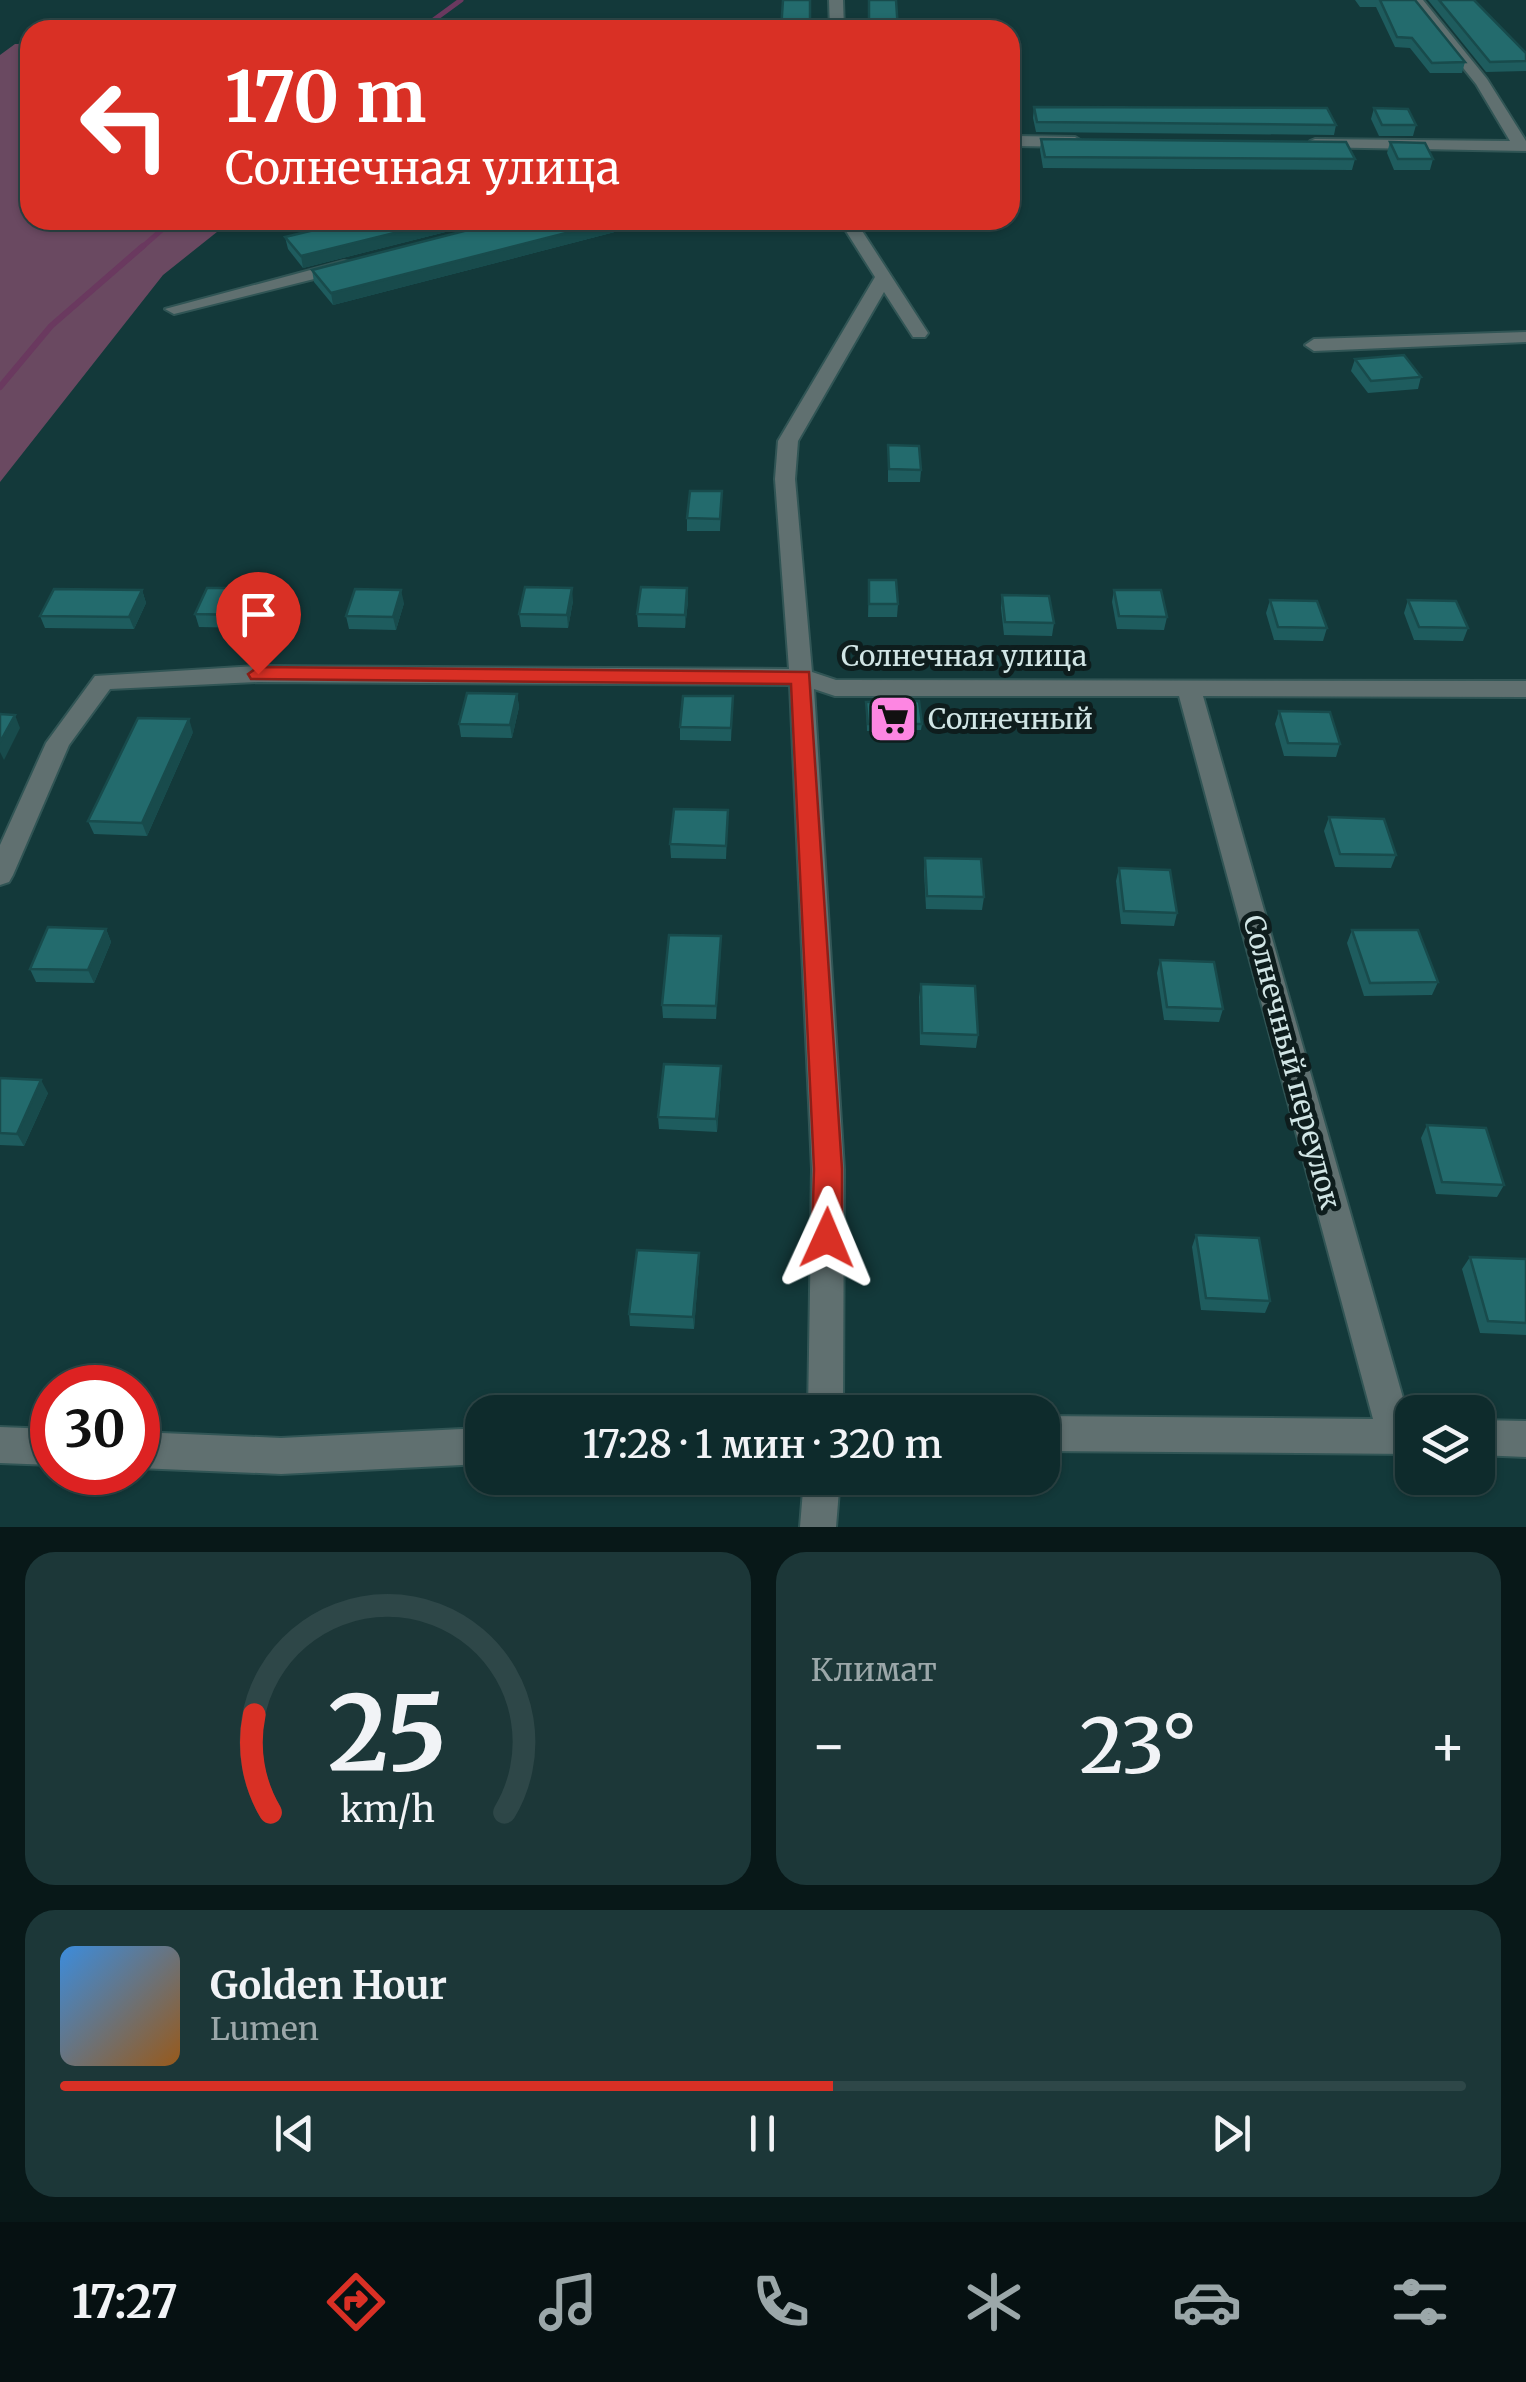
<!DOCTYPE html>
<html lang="ru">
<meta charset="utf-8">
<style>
:root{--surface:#0e2b2c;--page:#1c3738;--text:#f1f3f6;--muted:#9ba7a9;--line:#2e4748;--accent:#d93025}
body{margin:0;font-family:Merriweather,serif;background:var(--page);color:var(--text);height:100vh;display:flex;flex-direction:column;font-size:38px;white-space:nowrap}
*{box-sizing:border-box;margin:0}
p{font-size:32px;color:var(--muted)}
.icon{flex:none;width:55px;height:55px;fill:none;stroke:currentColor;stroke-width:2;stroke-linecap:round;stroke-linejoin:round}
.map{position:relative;height:1527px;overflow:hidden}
.panel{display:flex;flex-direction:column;gap:25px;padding:25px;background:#081818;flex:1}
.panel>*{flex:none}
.top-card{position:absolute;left:20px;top:20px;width:1000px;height:210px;border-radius:30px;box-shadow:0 2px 8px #0004,0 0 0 2px var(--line);background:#d93025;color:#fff;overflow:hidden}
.tools{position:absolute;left:1395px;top:1395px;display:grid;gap:20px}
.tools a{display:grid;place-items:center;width:100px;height:100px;border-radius:20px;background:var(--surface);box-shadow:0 2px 8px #0004,0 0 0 2px var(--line);font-size:50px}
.speed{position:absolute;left:30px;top:1365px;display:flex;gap:20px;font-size:50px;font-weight:700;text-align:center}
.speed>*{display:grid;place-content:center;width:130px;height:130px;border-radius:50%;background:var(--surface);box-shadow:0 2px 8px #0004,0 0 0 2px var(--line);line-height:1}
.speed .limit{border:15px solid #d22;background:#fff;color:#111}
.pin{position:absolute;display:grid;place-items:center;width:85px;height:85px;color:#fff;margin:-102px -42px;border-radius:50% 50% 50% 0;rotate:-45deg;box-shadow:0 0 10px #0007}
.pin .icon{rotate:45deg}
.me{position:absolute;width:110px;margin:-55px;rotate:1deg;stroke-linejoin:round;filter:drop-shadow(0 0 8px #0008)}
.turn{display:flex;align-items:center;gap:35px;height:210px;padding:0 40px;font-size:45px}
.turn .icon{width:130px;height:130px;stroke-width:2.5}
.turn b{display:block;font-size:70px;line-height:85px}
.big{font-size:75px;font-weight:600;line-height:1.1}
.panel .tile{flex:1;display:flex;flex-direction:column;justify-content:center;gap:15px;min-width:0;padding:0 35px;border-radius:30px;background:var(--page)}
.panel .dial{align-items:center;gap:0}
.dial svg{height:260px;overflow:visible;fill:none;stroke:var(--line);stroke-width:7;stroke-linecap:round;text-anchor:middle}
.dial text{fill:var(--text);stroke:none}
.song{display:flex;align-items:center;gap:30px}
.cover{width:120px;height:120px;border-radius:15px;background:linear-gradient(135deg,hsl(210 70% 55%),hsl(30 70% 35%))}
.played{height:10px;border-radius:5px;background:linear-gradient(90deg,var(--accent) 55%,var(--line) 55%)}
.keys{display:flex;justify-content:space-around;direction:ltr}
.heat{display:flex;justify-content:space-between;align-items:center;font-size:55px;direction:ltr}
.panel .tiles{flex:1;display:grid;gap:25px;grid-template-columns:1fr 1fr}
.tile:last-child{grid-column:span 2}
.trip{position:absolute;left:465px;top:1395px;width:595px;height:100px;border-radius:30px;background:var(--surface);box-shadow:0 2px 8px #0004,0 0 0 2px var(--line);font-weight:600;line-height:100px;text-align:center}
.dock{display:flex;height:160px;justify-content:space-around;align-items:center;background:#061112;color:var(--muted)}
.dock .icon{width:70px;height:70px}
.dock .active{color:var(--accent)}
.dock b{font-size:45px;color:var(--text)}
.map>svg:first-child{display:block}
.green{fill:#6a4961}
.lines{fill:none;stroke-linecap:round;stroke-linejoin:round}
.stream-far1{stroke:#6a395f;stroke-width:5}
.stream{stroke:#6a395f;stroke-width:6}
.minor-casing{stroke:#315555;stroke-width:4}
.minor{fill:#607070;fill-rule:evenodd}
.wall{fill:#1e5c5e}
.shaded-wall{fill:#184b4c}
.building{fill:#236b6d;stroke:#184b4c;stroke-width:2.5}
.route{fill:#d93025;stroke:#8d1f18;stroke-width:2.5}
.labels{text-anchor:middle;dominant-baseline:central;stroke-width:10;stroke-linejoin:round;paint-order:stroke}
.street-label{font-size:28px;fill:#d1e5e5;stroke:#0e1d1d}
.poi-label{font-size:28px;fill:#d1e5e5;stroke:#0e1d1d;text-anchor:start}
</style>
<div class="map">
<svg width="1526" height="1527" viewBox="0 0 1526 1527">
<rect width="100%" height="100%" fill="#13393a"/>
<path class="green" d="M15 44H30V220H232L163 275 0 482V55Z"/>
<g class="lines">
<g class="stream-far1">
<path d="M420 30 461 0"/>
<path d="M140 249 173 220"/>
</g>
<path class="stream" d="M0 387 51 326 143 246"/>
<g class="minor-casing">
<g id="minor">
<path d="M829 0H843L844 30H830Z"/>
<path d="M1409 0H1423L1487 79 1526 141V151L1310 147V141L1315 139 1510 141 1476 84Z"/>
<path d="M1010 136 1075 137 1083 142 1075 147 1010 146Z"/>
<path d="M839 220H855L928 333 925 337H913L884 292 798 441 795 479 812 672 836 680 1526 681V697L1203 696 1409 1419 1412 1420V1454L1042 1451V1416L1373 1419 1179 696H835L814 689 844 1169 843 1412H808L812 1169 790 685 258 682 110 689 69 745 13 875 9 882 0 885V845L46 743 95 676 258 666 789 669 775 479 778 441 875 277Z"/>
<path d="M344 261 350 262V270L174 314 165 309Z"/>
<path d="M1526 332V342L1314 351 1305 345 1314 339Z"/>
<path d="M1478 1420 1526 1421V1457L1478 1455Z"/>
<path d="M0 1427 52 1429V1465L0 1463Z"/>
<path d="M482 1428V1464L281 1474 138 1468V1432L281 1438Z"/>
<path d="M804 1478H840L836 1527H800Z"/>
</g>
</g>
<use href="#minor" class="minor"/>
</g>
<g class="wall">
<path d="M1355 0H1415L1465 62 1462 73H1430L1410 48 1395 47 1376 7H1360Z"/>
<path d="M1428 0H1474L1526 53V71L1486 72Z"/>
<path d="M1034 107 1336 125 1334 135 1036 132 1033 118Z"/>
<path d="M1374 108 1416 125 1413 136H1379L1371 119Z"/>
<path d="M1041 139 1355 159 1352 170 1043 168 1040 150Z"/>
<path d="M1390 142 1433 159 1430 170H1394L1387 153Z"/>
<path d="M356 220H493L303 268 288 249 285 237Z"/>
<path d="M507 220H661L333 305 314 282 312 270Z"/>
<path d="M1355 359 1421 377 1418 389 1368 393 1351 371Z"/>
<path d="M888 445 921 470 920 482H888Z"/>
<path d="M722 491 720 531H687V518Z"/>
<path d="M869 580 898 604 897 617H868Z"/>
<path d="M687 588 688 601 685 628 638 627 637 614Z"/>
<path d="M142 590 146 603 134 629 45 628 40 616Z"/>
<path d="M1114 590 1167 617 1164 630 1117 629 1112 602Z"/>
<path d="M1002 595 1054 623 1052 636 1004 635 1001 608Z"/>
<path d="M1270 600 1327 628 1323 641 1274 640 1266 613Z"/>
<path d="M1408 600 1468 628 1463 641 1414 640 1404 613Z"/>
<path d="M257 601 246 628 199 627 195 614Z"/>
<path d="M573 601 568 628 521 627 519 614Z"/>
<path d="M404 603 396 630 349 629 346 616Z"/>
<path d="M517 694 519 707 512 738 461 737 459 724Z"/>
<path d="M733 696 731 741 680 740V727Z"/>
<path d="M866 702 922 724 921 730 867 731Z"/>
<path d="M1279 711 1340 744 1336 757 1284 756 1275 724Z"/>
<path d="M193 732 147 836 94 834 88 821Z"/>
<path d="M728 810 726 859 671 858 670 844Z"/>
<path d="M1329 817 1396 855 1391 868 1335 867 1324 831Z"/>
<path d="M925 858 984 897 982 910 926 909 924 871Z"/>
<path d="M1119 868 1177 913 1174 926 1121 924 1116 881Z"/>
<path d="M106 929 111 942 94 983 36 982 30 969Z"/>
<path d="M1352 930 1438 982 1432 995 1364 996 1347 943Z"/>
<path d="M721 936 716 1019 663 1018 662 1005Z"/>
<path d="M1160 960 1223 1009 1219 1022 1164 1020 1157 973Z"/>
<path d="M921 984 978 1035 976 1048 920 1045 919 997Z"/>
<path d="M0 1078 48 1093 24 1146 0 1145Z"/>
<path d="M721 1079 717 1132 659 1129 658 1117Z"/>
<path d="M1427 1125 1504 1185 1497 1197 1436 1194 1421 1138Z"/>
<path d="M1196 1235 1270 1301 1265 1313 1201 1310 1192 1247Z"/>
<path d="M699 1253V1265L694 1329 630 1326 629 1314Z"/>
<path d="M1470 1257 1526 1259V1335L1480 1333 1462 1269Z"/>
</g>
<g class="shaded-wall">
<path d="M447 220H493L303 268 301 256Z"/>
<path d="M617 220H661L333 305 331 293Z"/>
<path d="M253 588 257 601 246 628 242 615Z"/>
<path d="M572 588 573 601 568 628 567 615Z"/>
<path d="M687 588 688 601 685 628V615Z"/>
<path d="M142 590 146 603 134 629 129 617Z"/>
<path d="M401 590 404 603 396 630 393 617Z"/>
<path d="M517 694 519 707 512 738 510 725Z"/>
<path d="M15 715 20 728 4 760 0 752V742Z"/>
<path d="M189 719 193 732 147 836 142 823Z"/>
<path d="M106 929 111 942 94 983 88 970Z"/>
<path d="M721 936V949L716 1019V1006Z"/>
<path d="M721 1066V1079L717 1132 716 1119Z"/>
<path d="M41 1080 48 1093 24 1146 17 1134Z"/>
<path d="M699 1253V1265L694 1329 693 1317Z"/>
</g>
<g class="building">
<path d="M783 0H810V30H781Z"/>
<path d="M869 0H896L898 30H869Z"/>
<path d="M1380 0H1415L1465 62 1432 63 1412 38 1397 37Z"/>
<path d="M1439 0H1474L1526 53V61L1490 62Z"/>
<path d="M1034 107 1327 108 1336 125 1037 122Z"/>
<path d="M1374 108 1408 109 1416 125H1382Z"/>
<path d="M1041 139 1346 142 1355 159 1045 157Z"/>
<path d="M1390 142 1425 143 1433 159H1398Z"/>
<path d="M356 220H447L301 256 285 237Z"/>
<path d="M507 220H617L331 293 312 270Z"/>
<path d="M1404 355 1421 377 1371 381 1355 359Z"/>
<path d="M888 445 919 446 921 470 889 469Z"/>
<path d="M690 491H722L720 519 687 518Z"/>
<path d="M869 580H896L898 604H869Z"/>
<path d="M525 587 572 588 567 615 519 614Z"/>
<path d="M641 587 687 588 685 615 637 614Z"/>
<path d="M207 588H253L242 615 195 614Z"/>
<path d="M54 589 142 590 129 617 40 616Z"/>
<path d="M355 589 401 590 393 617 346 616Z"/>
<path d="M1114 590H1161L1167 617 1119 616Z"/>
<path d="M1002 595 1049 596 1054 623 1005 622Z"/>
<path d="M1270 600 1317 601 1327 628 1278 627Z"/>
<path d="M1408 600 1456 601 1468 628 1419 627Z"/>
<path d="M467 693 517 694 510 725 459 724Z"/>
<path d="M683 696H733L731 728 680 727Z"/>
<path d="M919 701 922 724H868L866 702Z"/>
<path d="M1279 711 1330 712 1340 744 1288 743Z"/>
<path d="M0 714 15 715 0 742Z"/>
<path d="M138 718 189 719 142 823 88 821Z"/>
<path d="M674 809 728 810 726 846 670 844Z"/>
<path d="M1329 817 1384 819 1396 855 1340 854Z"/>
<path d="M925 858 981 859 984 897 927 896Z"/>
<path d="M1119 868 1170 870 1177 913 1124 911Z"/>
<path d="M48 927 106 929 88 970 30 969Z"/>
<path d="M1352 930H1418L1438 982 1370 983Z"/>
<path d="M669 935 721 936 716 1006 662 1005Z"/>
<path d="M1160 960 1214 962 1223 1009 1167 1007Z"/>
<path d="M921 984 975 986 978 1035 922 1033Z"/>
<path d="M664 1064 721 1066 716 1119 658 1117Z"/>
<path d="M0 1078 41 1080 17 1134 0 1133Z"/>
<path d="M1427 1125 1486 1128 1504 1185 1442 1182Z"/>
<path d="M1196 1235 1259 1238 1270 1301 1206 1298Z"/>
<path d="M637 1250 699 1253 693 1317 629 1314Z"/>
<path d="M1470 1257 1526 1259V1323L1488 1321Z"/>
</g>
<path class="route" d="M258 667 809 672 842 1169V1238L838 1248 827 1252 817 1248 812 1238 814 1169 791 684 251 679 248 674Z"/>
<defs>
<g id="supermarket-square" transform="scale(2.5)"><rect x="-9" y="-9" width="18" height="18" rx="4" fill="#fd86e2" stroke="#0e1d1d"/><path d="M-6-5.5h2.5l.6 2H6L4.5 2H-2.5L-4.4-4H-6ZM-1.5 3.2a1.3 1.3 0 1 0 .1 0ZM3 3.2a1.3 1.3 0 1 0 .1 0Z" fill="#111"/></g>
</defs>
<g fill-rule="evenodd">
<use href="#supermarket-square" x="893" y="719"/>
</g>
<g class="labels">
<g class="street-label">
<text x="964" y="656">Солнечная улица</text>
<text transform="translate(1292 1062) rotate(75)">Солнечный переулок</text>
</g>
<g class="poi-label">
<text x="928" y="719">Солнечный</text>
</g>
</g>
</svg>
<div class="tools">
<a><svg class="icon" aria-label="layers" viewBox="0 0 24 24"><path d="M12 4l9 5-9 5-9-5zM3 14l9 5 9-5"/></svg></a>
</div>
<div class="speed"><div class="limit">30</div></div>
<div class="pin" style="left:258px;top:674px;background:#d93025"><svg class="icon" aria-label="arrive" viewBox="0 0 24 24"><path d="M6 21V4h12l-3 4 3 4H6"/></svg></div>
<svg class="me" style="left:827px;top:1238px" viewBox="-20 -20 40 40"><path d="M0-17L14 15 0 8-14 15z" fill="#d93025" stroke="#fff" stroke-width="4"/></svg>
<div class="trip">17:28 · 1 мин · 320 m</div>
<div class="top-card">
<div class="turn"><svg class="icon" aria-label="left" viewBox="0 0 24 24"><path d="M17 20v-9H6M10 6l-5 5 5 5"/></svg><div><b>170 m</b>Солнечная улица</div></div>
</div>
</div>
<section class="panel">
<div class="tiles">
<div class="tile dial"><svg viewBox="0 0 100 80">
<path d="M14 69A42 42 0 1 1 86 69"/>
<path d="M14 69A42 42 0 0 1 9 39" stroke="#d93025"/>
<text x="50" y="56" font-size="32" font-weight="700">25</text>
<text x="50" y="72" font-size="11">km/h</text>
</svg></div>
<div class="tile"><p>Климат</p>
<div class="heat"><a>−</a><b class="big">23°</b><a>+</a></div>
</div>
<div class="tile">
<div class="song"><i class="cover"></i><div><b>Golden Hour</b><p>Lumen</p></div></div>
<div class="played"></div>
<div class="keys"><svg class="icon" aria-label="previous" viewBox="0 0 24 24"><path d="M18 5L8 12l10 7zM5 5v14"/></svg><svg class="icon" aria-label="pause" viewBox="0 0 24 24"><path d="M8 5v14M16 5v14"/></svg><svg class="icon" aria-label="next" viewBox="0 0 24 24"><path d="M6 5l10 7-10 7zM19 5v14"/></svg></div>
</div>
</div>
</section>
<nav class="dock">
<b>17:27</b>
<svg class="icon active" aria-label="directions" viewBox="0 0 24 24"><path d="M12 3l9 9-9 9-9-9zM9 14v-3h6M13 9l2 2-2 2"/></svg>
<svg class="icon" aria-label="music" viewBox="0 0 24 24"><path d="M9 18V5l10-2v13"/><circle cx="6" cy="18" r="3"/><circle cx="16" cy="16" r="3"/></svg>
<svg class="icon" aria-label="phone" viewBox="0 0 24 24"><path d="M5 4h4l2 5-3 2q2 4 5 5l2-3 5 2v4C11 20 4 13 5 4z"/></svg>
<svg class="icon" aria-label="climate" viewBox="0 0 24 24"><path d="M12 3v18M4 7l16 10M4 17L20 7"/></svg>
<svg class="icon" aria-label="car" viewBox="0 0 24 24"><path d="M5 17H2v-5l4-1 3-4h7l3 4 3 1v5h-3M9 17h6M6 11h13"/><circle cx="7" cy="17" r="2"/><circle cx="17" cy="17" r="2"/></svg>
<svg class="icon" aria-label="filters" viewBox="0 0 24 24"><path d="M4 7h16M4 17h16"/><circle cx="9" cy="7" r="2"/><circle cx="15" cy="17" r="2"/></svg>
</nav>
